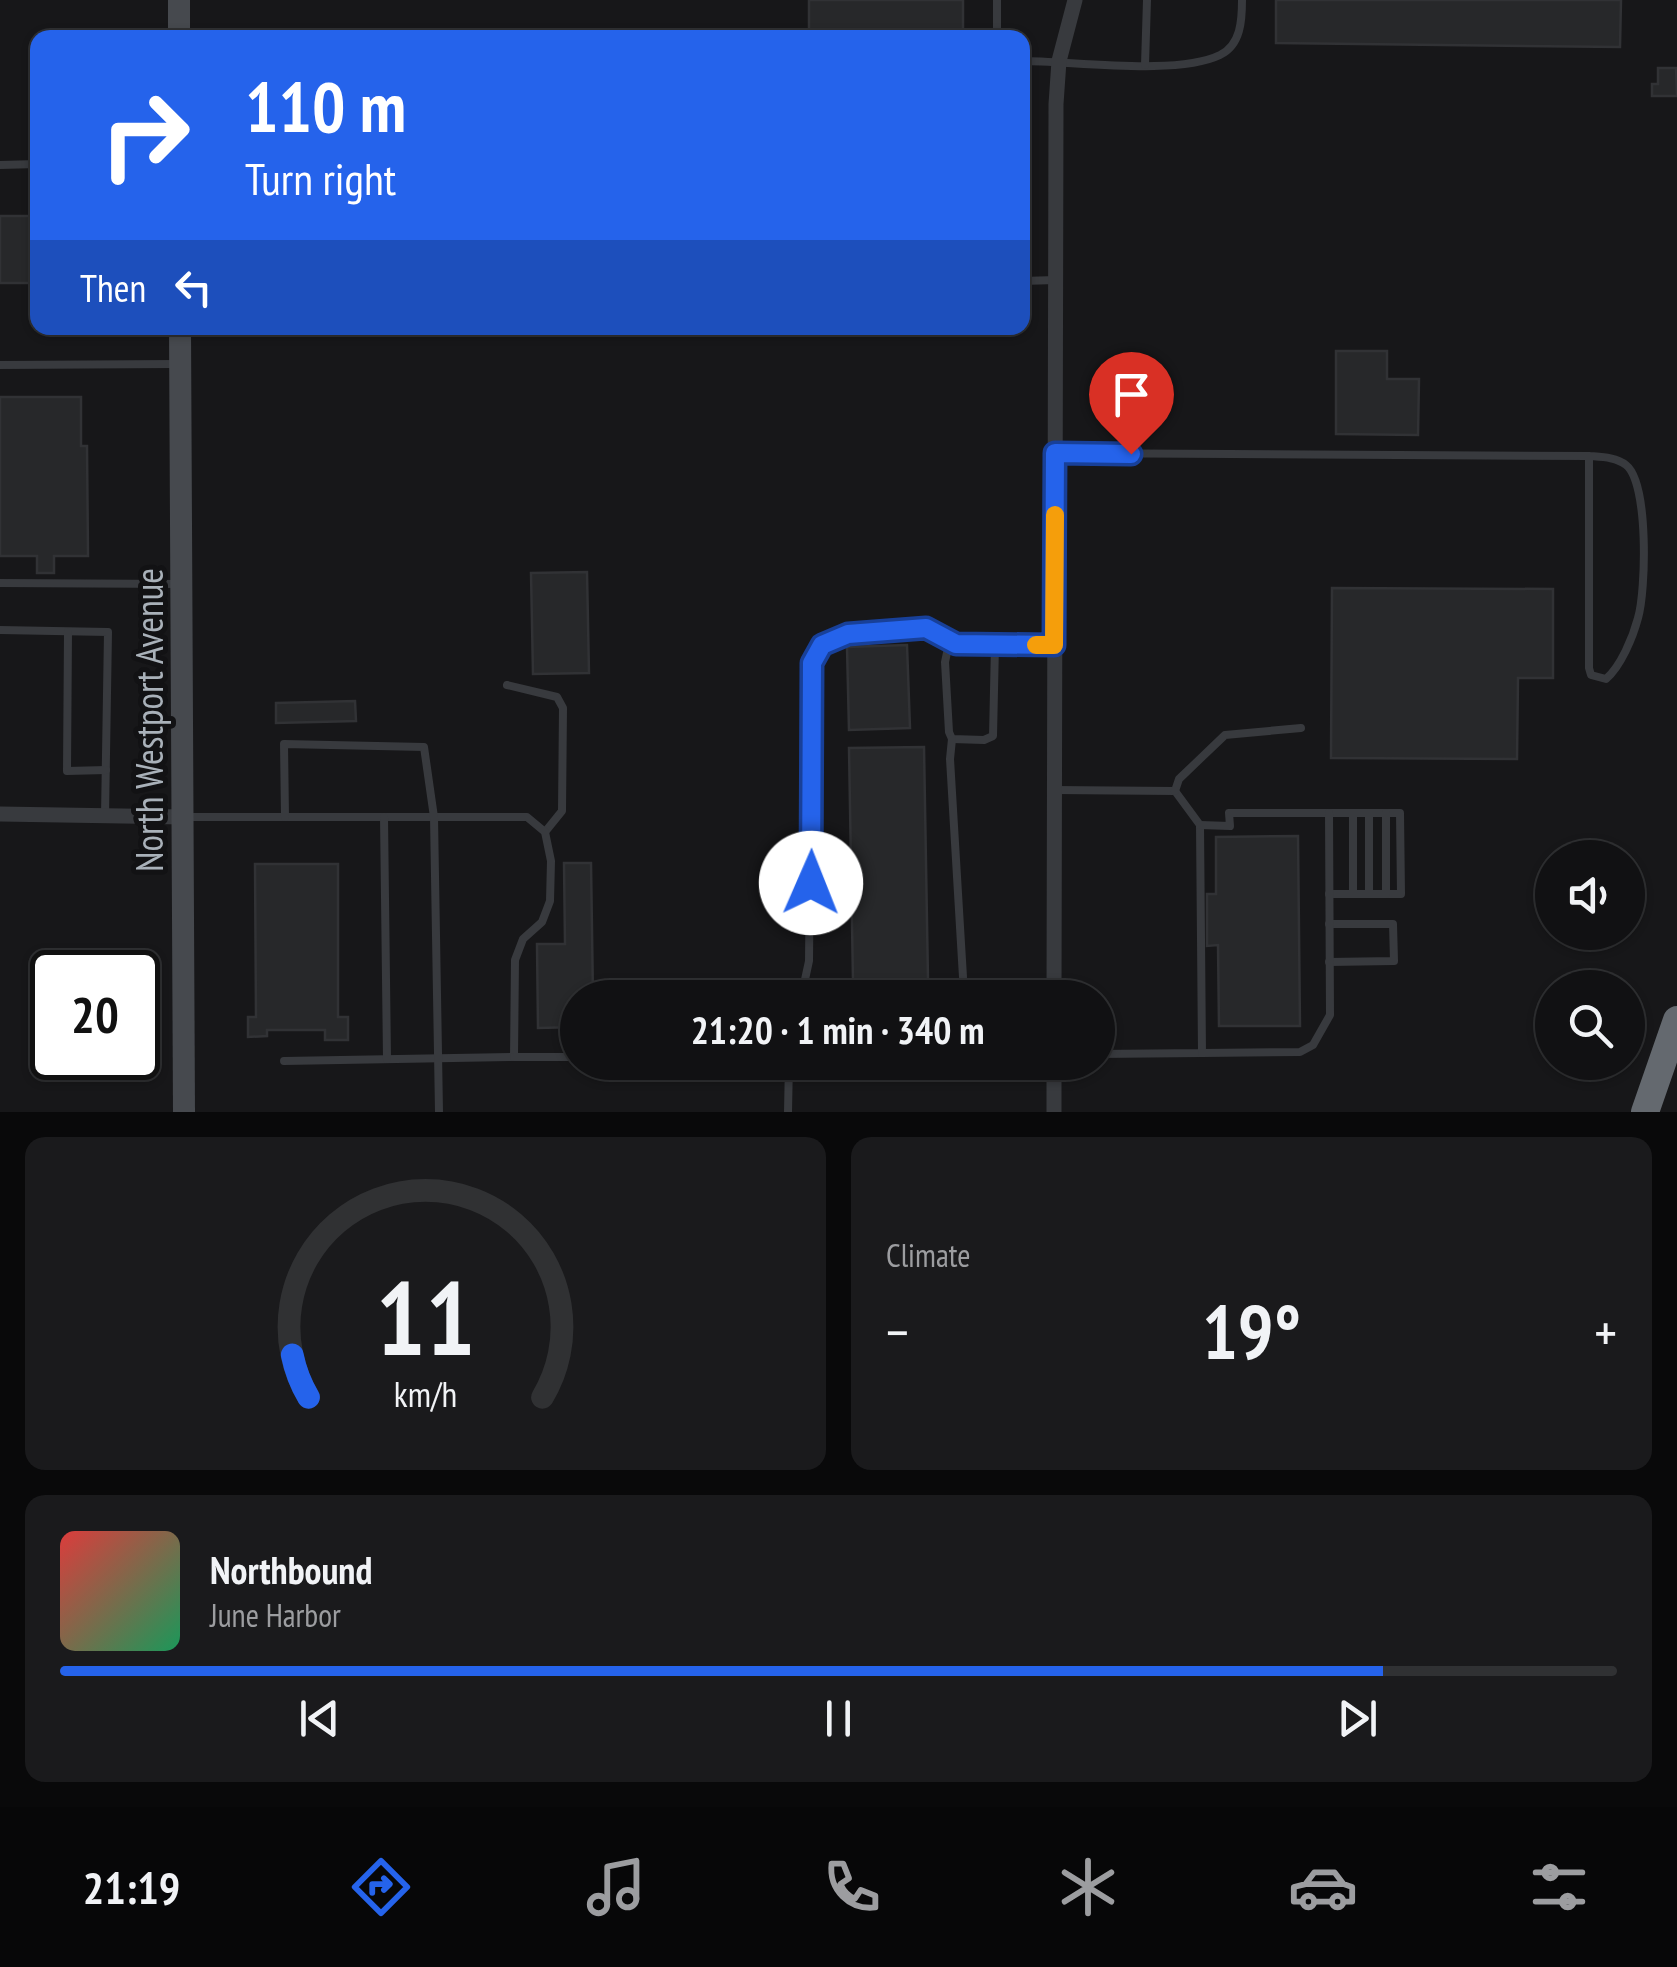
<!DOCTYPE html>
<meta charset="utf-8">
<style>
:root{--surface:#111113;--page:#1a1a1c;--text:#f1f3f6;--muted:#9c9da0;--line:#303133;--accent:#2563eb}
body{margin:0;font-family:"PT Sans Narrow",sans-serif;background:var(--page);color:var(--text);height:100vh;display:flex;flex-direction:column;font-size:38px;white-space:nowrap}
*{box-sizing:border-box;margin:0}
p{font-size:32px;color:var(--muted)}
.icon{flex:none;width:55px;height:55px;fill:none;stroke:currentColor;stroke-width:2;stroke-linecap:round;stroke-linejoin:round}
.map{position:relative;height:1112px;overflow:hidden}
.panel{display:flex;flex-direction:column;gap:25px;padding:25px;background:#09090a;flex:1}
.panel>*{flex:none}
.hud{position:absolute;left:30px;top:30px;width:1000px;height:305px;border-radius:20px;box-shadow:0 2px 8px #0004,0 0 0 2px var(--line);background:#2563eb;color:#fff;overflow:hidden}
.fabs{position:absolute;left:1535px;top:840px;display:grid;gap:20px}
.fabs a{display:grid;place-items:center;width:110px;height:110px;border-radius:50%;background:var(--surface);box-shadow:0 2px 8px #0004,0 0 0 2px var(--line);font-size:50px}
.speed{position:absolute;left:30px;top:950px;display:flex;gap:20px;font-size:50px;font-weight:700;text-align:center}
.speed>*{display:grid;place-content:center;width:130px;height:130px;border-radius:50%;background:var(--surface);box-shadow:0 2px 8px #0004,0 0 0 2px var(--line);line-height:1}
.speed .limit{border:5px solid #111;border-radius:15px;background:#fff;color:#111}
.pin{position:absolute;display:grid;place-items:center;width:85px;height:85px;color:#fff;margin:-102px -42px;border-radius:50% 50% 50% 0;rotate:-45deg;box-shadow:0 0 10px #0007}
.pin .icon{rotate:45deg}
.me{position:absolute;width:110px;margin:-55px;rotate:1deg;stroke-linejoin:round;filter:drop-shadow(0 0 8px #0008)}
.turn{display:flex;align-items:center;gap:35px;height:210px;padding:0 50px;font-size:45px}
.turn .icon{width:130px;height:130px;stroke-width:2.5}
.turn b{display:block;font-size:70px;line-height:85px}
.then{display:flex;align-items:center;height:95px;padding:0 50px;background:#0003;gap:20px;font-size:38px}
.big{font-size:75px;font-weight:700;line-height:1.1}
.panel .tile{flex:1;display:flex;flex-direction:column;justify-content:center;gap:15px;min-width:0;padding:0 35px;border-radius:20px;background:var(--page)}
.panel .dial{align-items:center;gap:0}
.dial svg{height:260px;overflow:visible;fill:none;stroke:var(--line);stroke-width:7;stroke-linecap:round;text-anchor:middle}
.dial text{fill:var(--text);stroke:none}
.song{display:flex;align-items:center;gap:30px}
.cover{width:120px;height:120px;border-radius:15px;background:linear-gradient(135deg,hsl(0 70% 55%),hsl(150 70% 35%))}
.played{height:10px;border-radius:5px;background:linear-gradient(90deg,var(--accent) 85%,var(--line) 85%)}
.keys{display:flex;justify-content:space-around;direction:ltr}
.heat{display:flex;justify-content:space-between;align-items:center;font-size:55px;direction:ltr}
.panel .tiles{flex:1;display:grid;gap:25px;grid-template-columns:1fr 1fr}
.tile:last-child{grid-column:span 2}
.trip{position:absolute;left:560px;top:980px;width:555px;height:100px;border-radius:50px;background:var(--surface);box-shadow:0 2px 8px #0004,0 0 0 2px var(--line);font-weight:700;line-height:100px;text-align:center}
.tabs{display:flex;height:160px;justify-content:space-around;align-items:center;background:#070708;color:var(--muted)}
.tabs .icon{width:70px;height:70px}
.tabs .active{color:var(--accent)}
.tabs b{font-size:45px;color:var(--text)}
.map>svg:first-child{display:block}
.building{fill:#27282a;stroke:#313235;stroke-width:2.5}
.lines{fill:none;stroke-linecap:round;stroke-linejoin:round}
.lane{stroke:#383a3e;stroke-width:8}
.street{stroke:#383a3e;stroke-width:15}
.secondary{stroke:#46494e;stroke-width:22}
.highway{stroke:#64696f;stroke-width:28}
.route-casing{stroke:#184099;stroke-width:25}
.route{stroke:#2563eb;stroke-width:18}
.slow{stroke:#f59e0b;stroke-width:18}
.labels{text-anchor:middle;dominant-baseline:central;stroke-width:10;stroke-linejoin:round;paint-order:stroke}
.street-label{font-size:38px;fill:#a9b1b9;stroke:#121214}
</style>
<div class="map">
<svg width="1677" height="1112" viewBox="0 0 1677 1112">
<rect width="100%" height="100%" fill="#171719"/>
<g class="building">
<rect x="809" y="0" width="154" height="38"/>
<path d="M1276 0H1621L1620 47 1276 43Z"/>
<path d="M1658 68H1676L1677 96H1652V84H1658Z"/>
<rect x="0" y="216" width="38" height="67"/>
<path d="M1336 351H1387V379H1419L1418 435 1336 434Z"/>
<path d="M0 397H81V446H87L88 556H54V573H37V556H0Z"/>
<path d="M587 572 589 673 533 674 531 573Z"/>
<path d="M1332 588 1553 589V678H1518L1517 759 1331 758Z"/>
<path d="M907 645 910 728 849 730 847 647Z"/>
<path d="M355 701 356 721 276 723V703Z"/>
<path d="M924 747 928 980 853 981 849 748Z"/>
<path d="M1298 836 1300 1026H1219L1218 945 1207 946V894H1216V837Z"/>
<path d="M564 863H591L593 998H578V1027L538 1028 537 944H565Z"/>
<path d="M255 864H338V1017H348V1040H325V1030H267V1036L248 1037V1017H256Z"/>
</g>
<g class="lines">
<g class="lane">
<path d="M997 38V0"/>
<path d="M1022 61C1073 61 1177 76 1220 55 1241 45 1242 20 1242 0"/>
<path d="M1145 65 1147 0"/>
<path d="M0 165 38 164"/>
<path d="M1022 281 1056 280"/>
<path d="M0 365 176 364"/>
<path d="M1055 453 1589 456C1601 457 1616 457 1626 465 1649 483 1646 591 1638 618 1633 637 1621 666 1606 679L1591 675 1589 668V456"/>
<path d="M0 583 180 584"/>
<path d="M0 630 108 632 105 816"/>
<path d="M68 632 67 771 106 770"/>
<path d="M995 645 993 736 984 740 952 739 949 732 945 662 948 648 956 644 1054 645"/>
<path d="M507 685 557 697 563 708 562 811 545 832"/>
<path d="M952 739 950 759 963 977"/>
<path d="M1054 790 1175 791 1200 825 1202 1053 1098 1054"/>
<path d="M1175 791 1179 779 1225 735 1301 728"/>
<path d="M1353 813V894"/>
<path d="M1369 813V894"/>
<path d="M184 817H527L545 832 551 861 550 901 542 922 523 939 515 960 514 1057 284 1061"/>
<path d="M285 817 284 744 424 747 434 817 439 1112"/>
<path d="M384 817 387 1059"/>
<path d="M1200 825 1230 826 1229 813H1400L1401 894H1386"/>
<path d="M1329 894H1386V813"/>
<path d="M1329 924H1393L1394 961 1329 962"/>
<path d="M801 998 809 961 812 663 822 645 848 634 926 629 956 644"/>
<path d="M1202 1053 1300 1052 1313 1045 1330 1015 1329 813"/>
<path d="M514 1057H578"/>
<path d="M788 1112 789 1062"/>
</g>
<g class="street">
<path d="M0 814 184 817"/>
<path d="M1054 998 1056 104 1059 61 1075 0"/>
<path d="M1054 1112V1062"/>
</g>
<g class="secondary">
<path d="M179 38V0"/>
<path d="M180 328 184 1112"/>
</g>
<path class="highway" d="M1645 1112 1677 1020"/>
</g>
<g class="lines">
<g class="route-casing">
<path id="route" d="M811 883 812 663 822 645 848 634 926 628 956 644 1054 645 1055 453 1131 454"/>
</g>
<use href="#route" class="route"/>
<path class="slow" d="M1036 645H1054L1055 515"/>
</g>
<g class="labels">
<g class="street-label">
<text transform="translate(148 720) rotate(-90)">North Westport Avenue</text>
</g>
</g>
</svg>
<div class="fabs">
<a><svg class="icon" aria-label="sound" viewBox="0 0 24 24"><path d="M4 9h4l5-4v14l-5-4H4zM17 9q2 3 0 6"/></svg></a>
<a><svg class="icon" aria-label="search" viewBox="0 0 24 24"><circle cx="10" cy="10" r="6"/><path d="M15 15l6 6"/></svg></a>
</div>
<div class="speed"><div class="limit">20</div></div>
<div class="pin" style="left:1131px;top:454px;background:#d93025"><svg class="icon" aria-label="arrive" viewBox="0 0 24 24"><path d="M6 21V4h12l-3 4 3 4H6"/></svg></div>
<svg class="me" style="left:811px;top:883px" viewBox="-20 -20 40 40"><circle r="19" fill="#fff"/><path d="M0-13L10 11 0 6-10 11z" fill="#2563eb"/></svg>
<div class="trip">21:20 · 1 min · 340 m</div>
<div class="hud">
<div class="turn"><svg class="icon" aria-label="right" viewBox="0 0 24 24"><path d="M7 20v-9h11M14 6l5 5-5 5"/></svg><div><b>110 m</b>Turn right</div></div>
<div class="then">Then<svg class="icon" aria-label="left" viewBox="0 0 24 24"><path d="M17 20v-9H6M10 6l-5 5 5 5"/></svg></div>
</div>
</div>
<section class="panel">
<div class="tiles">
<div class="tile dial"><svg viewBox="0 0 100 80">
<path d="M14 69A42 42 0 1 1 86 69"/>
<path d="M14 69A42 42 0 0 1 9 56" stroke="#2563eb"/>
<text x="50" y="56" font-size="32" font-weight="700">11</text>
<text x="50" y="72" font-size="11">km/h</text>
</svg></div>
<div class="tile"><p>Climate</p>
<div class="heat"><a>−</a><b class="big">19°</b><a>+</a></div>
</div>
<div class="tile">
<div class="song"><i class="cover"></i><div><b>Northbound</b><p>June Harbor</p></div></div>
<div class="played"></div>
<div class="keys"><svg class="icon" aria-label="previous" viewBox="0 0 24 24"><path d="M18 5L8 12l10 7zM5 5v14"/></svg><svg class="icon" aria-label="pause" viewBox="0 0 24 24"><path d="M8 5v14M16 5v14"/></svg><svg class="icon" aria-label="next" viewBox="0 0 24 24"><path d="M6 5l10 7-10 7zM19 5v14"/></svg></div>
</div>
</div>
</section>
<nav class="tabs">
<b>21:19</b>
<svg class="icon active" aria-label="directions" viewBox="0 0 24 24"><path d="M12 3l9 9-9 9-9-9zM9 14v-3h6M13 9l2 2-2 2"/></svg>
<svg class="icon" aria-label="music" viewBox="0 0 24 24"><path d="M9 18V5l10-2v13"/><circle cx="6" cy="18" r="3"/><circle cx="16" cy="16" r="3"/></svg>
<svg class="icon" aria-label="phone" viewBox="0 0 24 24"><path d="M5 4h4l2 5-3 2q2 4 5 5l2-3 5 2v4C11 20 4 13 5 4z"/></svg>
<svg class="icon" aria-label="climate" viewBox="0 0 24 24"><path d="M12 3v18M4 7l16 10M4 17L20 7"/></svg>
<svg class="icon" aria-label="car" viewBox="0 0 24 24"><path d="M5 17H2v-5l4-1 3-4h7l3 4 3 1v5h-3M9 17h6M6 11h13"/><circle cx="7" cy="17" r="2"/><circle cx="17" cy="17" r="2"/></svg>
<svg class="icon" aria-label="filters" viewBox="0 0 24 24"><path d="M4 7h16M4 17h16"/><circle cx="9" cy="7" r="2"/><circle cx="15" cy="17" r="2"/></svg>
</nav>
